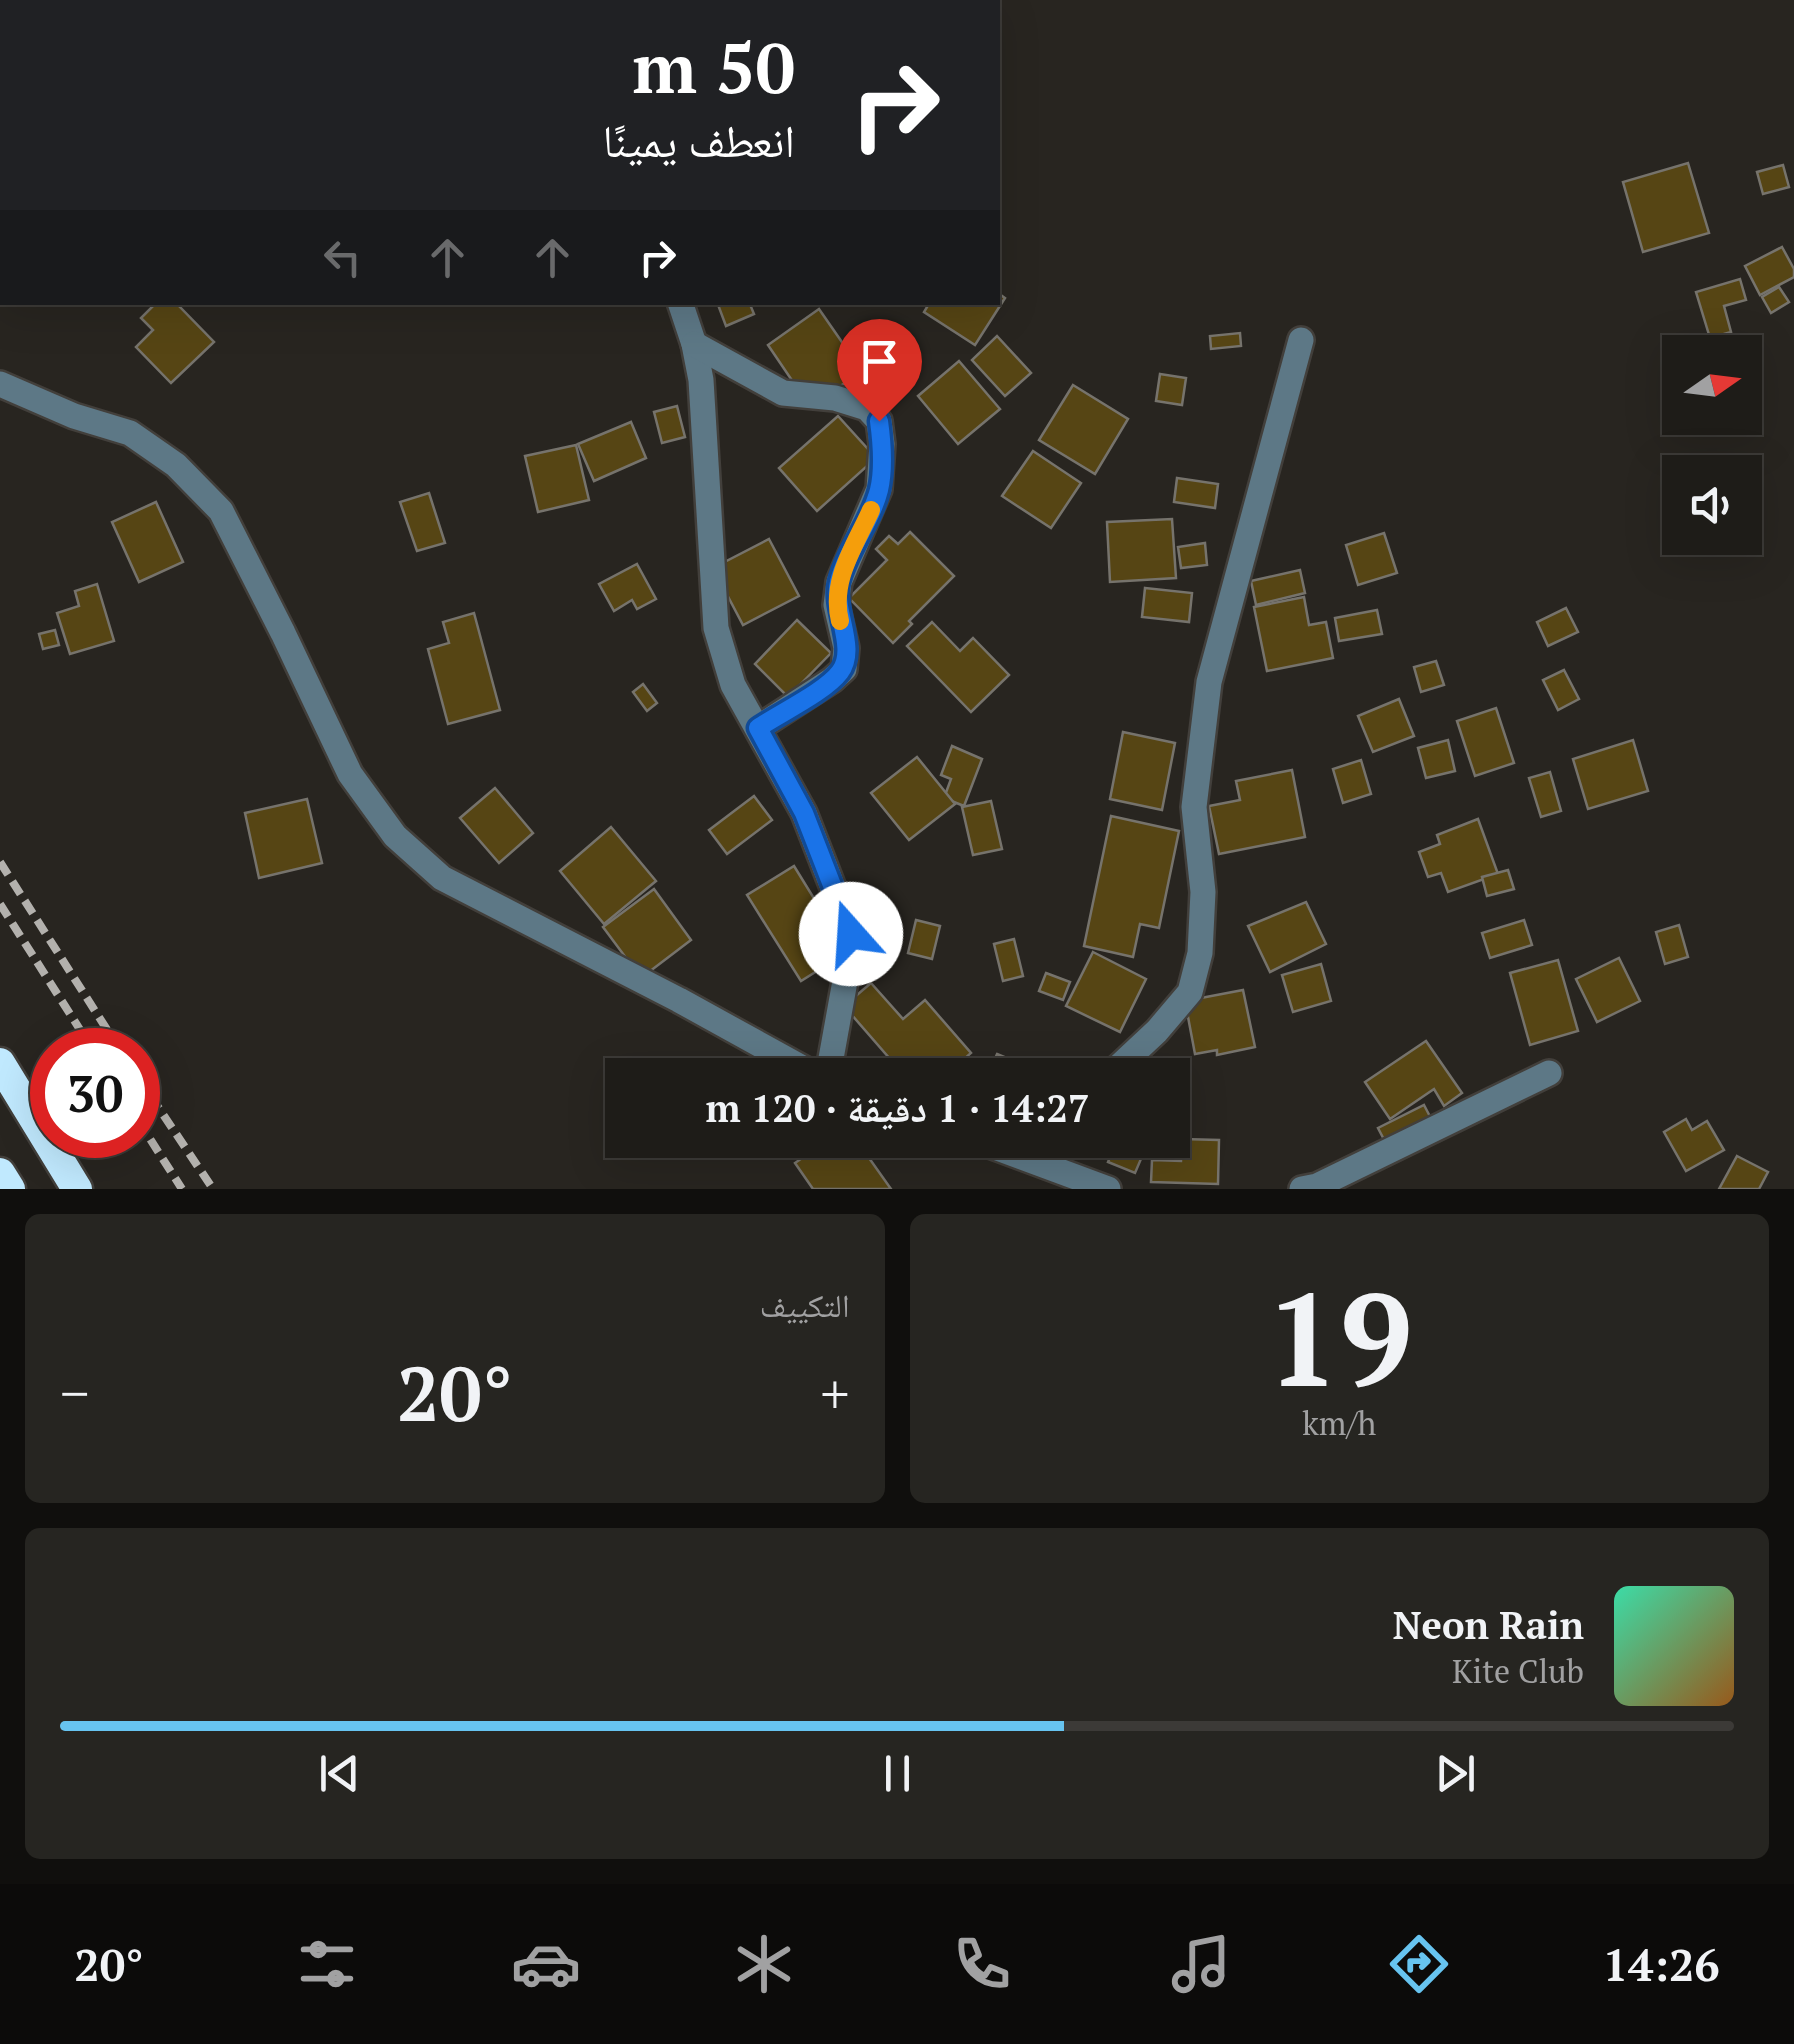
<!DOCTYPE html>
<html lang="ar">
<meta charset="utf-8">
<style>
:root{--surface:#1e1c18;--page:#262521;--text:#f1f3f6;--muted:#a1a1a2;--line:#3c3a37;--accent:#67c4f0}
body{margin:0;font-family:"PT Serif","Noto Naskh Arabic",serif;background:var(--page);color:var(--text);direction:rtl;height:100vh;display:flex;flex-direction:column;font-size:38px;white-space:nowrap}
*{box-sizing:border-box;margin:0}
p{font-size:32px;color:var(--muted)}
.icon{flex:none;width:55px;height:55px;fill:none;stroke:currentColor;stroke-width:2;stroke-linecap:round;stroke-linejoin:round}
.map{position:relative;height:1189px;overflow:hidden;direction:ltr}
.details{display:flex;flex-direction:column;gap:25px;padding:25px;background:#100f0d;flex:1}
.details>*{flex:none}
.banner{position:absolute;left:0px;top:0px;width:1000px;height:305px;box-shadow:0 10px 40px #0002,0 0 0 2px var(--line);direction:rtl;background:#202124;color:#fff;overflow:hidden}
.needle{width:65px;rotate:76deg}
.buttons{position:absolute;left:1662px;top:335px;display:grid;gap:20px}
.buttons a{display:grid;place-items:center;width:100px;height:100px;border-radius:0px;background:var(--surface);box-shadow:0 10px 40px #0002,0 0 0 2px var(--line);font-size:50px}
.speed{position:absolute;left:30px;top:1028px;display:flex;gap:20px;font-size:50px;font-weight:700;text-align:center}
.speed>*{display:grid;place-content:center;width:130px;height:130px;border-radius:50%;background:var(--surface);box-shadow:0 10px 40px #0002,0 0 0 2px var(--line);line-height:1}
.speed .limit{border:15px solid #d22;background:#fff;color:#111}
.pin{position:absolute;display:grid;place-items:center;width:85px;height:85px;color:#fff;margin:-102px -42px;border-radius:50% 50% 50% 0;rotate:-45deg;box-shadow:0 0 10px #0007}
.pin .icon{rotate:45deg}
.me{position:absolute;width:110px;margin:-55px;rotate:341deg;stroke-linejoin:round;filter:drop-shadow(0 0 8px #0008)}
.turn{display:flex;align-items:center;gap:35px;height:210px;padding:0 40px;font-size:45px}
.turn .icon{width:130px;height:130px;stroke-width:2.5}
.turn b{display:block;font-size:70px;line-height:85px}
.lanes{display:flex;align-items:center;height:95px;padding:0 40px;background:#0003;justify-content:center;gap:50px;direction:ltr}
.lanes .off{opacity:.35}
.big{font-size:75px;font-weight:700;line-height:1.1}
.details .widget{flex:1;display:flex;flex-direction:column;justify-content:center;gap:15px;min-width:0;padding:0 35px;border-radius:15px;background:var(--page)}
.details .dial{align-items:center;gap:0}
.dial b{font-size:130px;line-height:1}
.song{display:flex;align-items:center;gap:30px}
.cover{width:120px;height:120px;border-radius:15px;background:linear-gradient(135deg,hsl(160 70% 55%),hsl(30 70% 35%))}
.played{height:10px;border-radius:5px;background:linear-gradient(90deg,var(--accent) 60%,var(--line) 60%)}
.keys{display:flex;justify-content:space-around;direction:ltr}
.heat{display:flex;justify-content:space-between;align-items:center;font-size:55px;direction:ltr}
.details .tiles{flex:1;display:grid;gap:25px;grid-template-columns:1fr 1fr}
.widget:last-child{grid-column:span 2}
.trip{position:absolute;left:605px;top:1058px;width:585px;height:100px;border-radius:0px;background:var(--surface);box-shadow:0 10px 40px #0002,0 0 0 2px var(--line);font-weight:700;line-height:100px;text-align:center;direction:rtl}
.tab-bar{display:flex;height:160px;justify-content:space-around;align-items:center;background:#0c0b0a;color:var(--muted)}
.tab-bar .icon{width:70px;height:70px}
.tab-bar .selected{color:var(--accent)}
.tab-bar b{font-size:45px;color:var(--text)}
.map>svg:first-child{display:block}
.building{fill:#564514;stroke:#76736c;stroke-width:2.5}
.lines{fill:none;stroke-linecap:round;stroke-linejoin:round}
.minor-casing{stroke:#423f3b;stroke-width:30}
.highway-casing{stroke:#423f3b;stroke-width:35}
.minor{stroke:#5d7886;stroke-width:25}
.highway{stroke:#c0e9fe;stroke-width:30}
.rail{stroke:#b3b1ad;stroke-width:8;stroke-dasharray:15 8;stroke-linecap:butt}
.route-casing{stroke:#114b97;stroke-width:25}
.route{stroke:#1a73e8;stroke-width:18}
.slow{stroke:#f59e0b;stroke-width:18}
</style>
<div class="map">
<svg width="1794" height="1189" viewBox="0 0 1794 1189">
<rect width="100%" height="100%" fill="#282520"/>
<g class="building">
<path d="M1688 163 1709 233 1643 252 1623 182Z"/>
<path d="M1783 165 1789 187 1763 194 1757 172Z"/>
<path d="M1782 247 1794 269V277L1760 295 1745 266Z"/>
<path d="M1740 279 1746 300 1724 306 1731 332 1710 338 1696 292Z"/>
<path d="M1779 287 1789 302 1771 313 1762 297Z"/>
<path d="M998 293 1005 298 975 345 924 312 930 302H998Z"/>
<path d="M157 302H175L214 342 171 383 136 347 153 330 141 318Z"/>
<path d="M717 302H749L754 314 726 326Z"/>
<path d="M819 309 862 371 810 407 768 345Z"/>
<path d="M1240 333 1241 346 1211 349 1210 336Z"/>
<path d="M997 336 1031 373 1005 396 972 360Z"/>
<path d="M959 361 1000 409 958 444 918 396Z"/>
<path d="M1160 374 1186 378 1182 405 1156 401Z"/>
<path d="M1073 385 1128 419 1095 474 1039 440Z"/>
<path d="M677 406 685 437 662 443 654 412Z"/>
<path d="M838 416 876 458 817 511 779 468Z"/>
<path d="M631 422 646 458 594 481 578 444Z"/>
<path d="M576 445 589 500 538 512 525 456Z"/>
<path d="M1033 451 1081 483 1051 528 1002 496Z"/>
<path d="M1177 478 1218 484 1215 508 1174 502Z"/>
<path d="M429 493 445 543 417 551 400 502Z"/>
<path d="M156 502 183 562 139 582 112 522Z"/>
<path d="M1172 519 1176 578 1110 582 1107 522Z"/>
<path d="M910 532 954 576 909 621 912 624 893 643 849 598 887 560 876 549 889 536 898 544Z"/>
<path d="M1384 533 1397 573 1358 585 1346 545Z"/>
<path d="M769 539 799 596 743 625 713 568Z"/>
<path d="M1205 543 1207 565 1181 568 1178 547Z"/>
<path d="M637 564 656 599 637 609 632 600 614 611 599 584Z"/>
<path d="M1300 570 1305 593 1256 605 1251 581Z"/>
<path d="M97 584 114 641 70 654 57 613 79 606 75 591Z"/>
<path d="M1145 588 1192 593 1189 622 1142 617Z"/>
<path d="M1304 597 1309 625 1326 622 1333 658 1267 671 1254 607Z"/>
<path d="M1566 608 1578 632 1548 646 1537 622Z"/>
<path d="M1377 610 1382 634 1339 641 1335 618Z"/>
<path d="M474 613 500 710 448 724 428 649 449 643 443 622Z"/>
<path d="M797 620 831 653 788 697 755 664Z"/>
<path d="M932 622 960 651 973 638 1009 675 971 712 907 646Z"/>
<path d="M55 630 59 645 43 649 39 634Z"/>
<path d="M1436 661 1444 685 1421 692 1414 667Z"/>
<path d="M1564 670 1579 699 1558 710 1543 680Z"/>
<path d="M643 684 657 703 647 711 633 692Z"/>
<path d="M1399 699 1414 736 1373 752 1358 716Z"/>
<path d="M1496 708 1514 763 1475 776 1457 721Z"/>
<path d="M1123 732 1175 743 1162 810 1110 799Z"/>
<path d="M1448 740 1455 771 1426 778 1418 748Z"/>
<path d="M1633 740 1648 791 1588 809 1573 759Z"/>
<path d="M952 746 982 759 964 806 944 798 951 779 941 775Z"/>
<path d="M917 757 955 804 909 840 871 793Z"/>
<path d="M1361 760 1371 794 1343 803 1333 769Z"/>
<path d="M1292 770 1305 837 1219 854 1209 806 1240 800 1236 781Z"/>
<path d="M1550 772 1561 811 1541 817 1529 778Z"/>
<path d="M495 788 533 833 499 863 460 818Z"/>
<path d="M754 796 772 820 727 854 709 830Z"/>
<path d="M307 799 322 863 259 878 245 813Z"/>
<path d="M991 801 1002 849 973 855 962 807Z"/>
<path d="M1111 816 1179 831 1159 928 1140 924 1133 957 1084 946Z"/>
<path d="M1478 819 1498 874 1448 892 1441 873 1428 877 1419 852 1440 844 1437 835Z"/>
<path d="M611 827 656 881 604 924 560 871Z"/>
<path d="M794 866 847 952 801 981 747 895Z"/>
<path d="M1508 870 1514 889 1487 896 1482 877Z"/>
<path d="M654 889 691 940 641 978 603 927Z"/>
<path d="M1306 902 1326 944 1270 972 1248 926Z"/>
<path d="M916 920 940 926 932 959 908 953Z"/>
<path d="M1524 920 1532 945 1490 958 1482 933Z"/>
<path d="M1679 925 1688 957 1665 964 1656 932Z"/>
<path d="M1014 939 1023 976 1003 981 994 944Z"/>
<path d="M1093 952 1146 979 1120 1032 1066 1006Z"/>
<path d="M1619 958 1640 1001 1597 1022 1576 979Z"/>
<path d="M1558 960 1578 1031 1530 1045 1510 973Z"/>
<path d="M1321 964 1331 1001 1293 1012 1282 975Z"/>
<path d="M1046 973 1070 982 1063 1000 1039 991Z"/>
<path d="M871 983 903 1019 925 1000 971 1053 946 1075H904L844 1006Z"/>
<path d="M1243 990 1255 1047 1217 1055V1050L1195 1054 1185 1001Z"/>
<path d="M1426 1041 1462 1093 1444 1106 1434 1089 1390 1119 1365 1082Z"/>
<path d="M997 1054 1048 1075H988Z"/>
<path d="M1424 1105 1437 1130 1391 1153 1378 1128Z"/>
<path d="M1686 1119 1692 1130 1707 1121 1724 1150 1686 1171 1664 1132Z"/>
<path d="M1182 1139 1219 1140 1218 1184 1151 1182 1152 1160 1181 1161Z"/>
<path d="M828 1140H833L842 1152 857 1141 891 1189H813L795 1163Z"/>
<path d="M1117 1140H1149L1135 1173 1108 1162Z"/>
<path d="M1737 1156 1768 1172 1759 1189H1719Z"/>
</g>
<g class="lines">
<g class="minor-casing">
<g id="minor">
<path d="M566 0 567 2"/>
<path d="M680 302 694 344 701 380 716 628 733 685 804 813 851 934 849 959 828 1075"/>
<path d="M694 344 783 393 835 398 867 408 879 421 882 444 879 489 839 582 836 605 846 648 844 669 832 680 758 728"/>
<path d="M0 384 74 416 130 433 176 465 221 511 283 633 350 774 395 836 442 878 679 1000 815 1075"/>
<path d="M1110 1075 1157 1031 1190 992 1200 953 1203 892 1194 807 1209 682 1301 340"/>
<path d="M976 1140 1108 1189"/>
<path d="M1302 1189 1317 1186 1549 1073"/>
</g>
</g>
<g class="highway-casing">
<g id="highway">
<path d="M0 1063 77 1189"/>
<path d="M0 1173 10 1189"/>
</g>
</g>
<use href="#minor" class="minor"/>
<use href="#highway" class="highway"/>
<g class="rail">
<path d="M0 862 120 1050"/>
<path d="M0 904 93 1050"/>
<path d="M138 1077 213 1189"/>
<path d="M138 1120 182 1189"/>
</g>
</g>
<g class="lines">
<g class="route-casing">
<path id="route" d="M851 934 804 813 758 728C780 713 825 692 840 672 858 648 832 610 839 582 847 550 871 522 879 490 884 469 882 443 879 421"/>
</g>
<use href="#route" class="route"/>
<path class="slow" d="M840 621C830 580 855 546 871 510"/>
</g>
</svg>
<div class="buttons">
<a><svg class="needle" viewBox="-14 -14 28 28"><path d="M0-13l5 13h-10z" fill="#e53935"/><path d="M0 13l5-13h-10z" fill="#a1a1a2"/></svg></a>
<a><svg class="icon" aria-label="sound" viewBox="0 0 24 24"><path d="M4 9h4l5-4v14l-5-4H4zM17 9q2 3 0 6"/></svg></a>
</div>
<div class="speed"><div class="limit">30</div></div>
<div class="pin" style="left:879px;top:421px;background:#d93025"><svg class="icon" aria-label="arrive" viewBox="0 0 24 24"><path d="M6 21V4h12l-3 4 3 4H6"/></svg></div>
<svg class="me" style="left:851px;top:934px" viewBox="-20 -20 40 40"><circle r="19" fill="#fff"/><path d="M0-13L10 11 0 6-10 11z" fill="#1a73e8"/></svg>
<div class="trip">14:27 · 1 دقيقة · 120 m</div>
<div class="banner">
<div class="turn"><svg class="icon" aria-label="right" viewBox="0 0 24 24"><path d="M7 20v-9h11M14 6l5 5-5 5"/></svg><div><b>50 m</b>انعطف يمينًا</div></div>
<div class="lanes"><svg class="icon off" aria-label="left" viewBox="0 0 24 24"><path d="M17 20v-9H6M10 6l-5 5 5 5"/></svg><svg class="icon off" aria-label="ahead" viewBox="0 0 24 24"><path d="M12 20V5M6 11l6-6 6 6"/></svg><svg class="icon off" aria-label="ahead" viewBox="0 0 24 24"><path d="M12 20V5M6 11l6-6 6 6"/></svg><svg class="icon" aria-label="right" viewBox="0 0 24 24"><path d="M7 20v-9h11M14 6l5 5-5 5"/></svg></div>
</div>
</div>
<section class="details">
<div class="tiles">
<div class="widget dial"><b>19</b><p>km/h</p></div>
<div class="widget"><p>التكييف</p>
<div class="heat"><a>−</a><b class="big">20°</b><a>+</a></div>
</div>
<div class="widget">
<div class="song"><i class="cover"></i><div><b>Neon Rain</b><p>Kite Club</p></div></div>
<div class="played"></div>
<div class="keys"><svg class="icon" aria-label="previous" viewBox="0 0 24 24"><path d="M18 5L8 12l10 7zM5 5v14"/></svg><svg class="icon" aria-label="pause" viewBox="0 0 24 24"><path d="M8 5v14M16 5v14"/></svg><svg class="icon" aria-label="next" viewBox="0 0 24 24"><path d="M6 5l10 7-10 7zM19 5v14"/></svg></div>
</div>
</div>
</section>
<nav class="tab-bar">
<b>14:26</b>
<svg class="icon selected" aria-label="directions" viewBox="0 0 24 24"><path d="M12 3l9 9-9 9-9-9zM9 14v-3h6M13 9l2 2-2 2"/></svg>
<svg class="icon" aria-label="music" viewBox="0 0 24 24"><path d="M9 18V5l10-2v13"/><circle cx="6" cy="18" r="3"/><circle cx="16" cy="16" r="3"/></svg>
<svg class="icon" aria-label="phone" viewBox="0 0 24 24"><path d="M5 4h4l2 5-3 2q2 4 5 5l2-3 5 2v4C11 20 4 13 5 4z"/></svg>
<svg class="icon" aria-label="climate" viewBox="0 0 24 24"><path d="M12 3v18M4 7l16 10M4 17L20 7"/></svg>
<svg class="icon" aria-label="car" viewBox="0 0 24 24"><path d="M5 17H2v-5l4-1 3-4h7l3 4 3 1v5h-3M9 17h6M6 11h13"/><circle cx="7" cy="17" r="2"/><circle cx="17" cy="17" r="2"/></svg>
<svg class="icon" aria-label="filters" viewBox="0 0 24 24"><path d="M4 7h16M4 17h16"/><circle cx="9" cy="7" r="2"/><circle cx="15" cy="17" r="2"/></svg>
<b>20°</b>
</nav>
